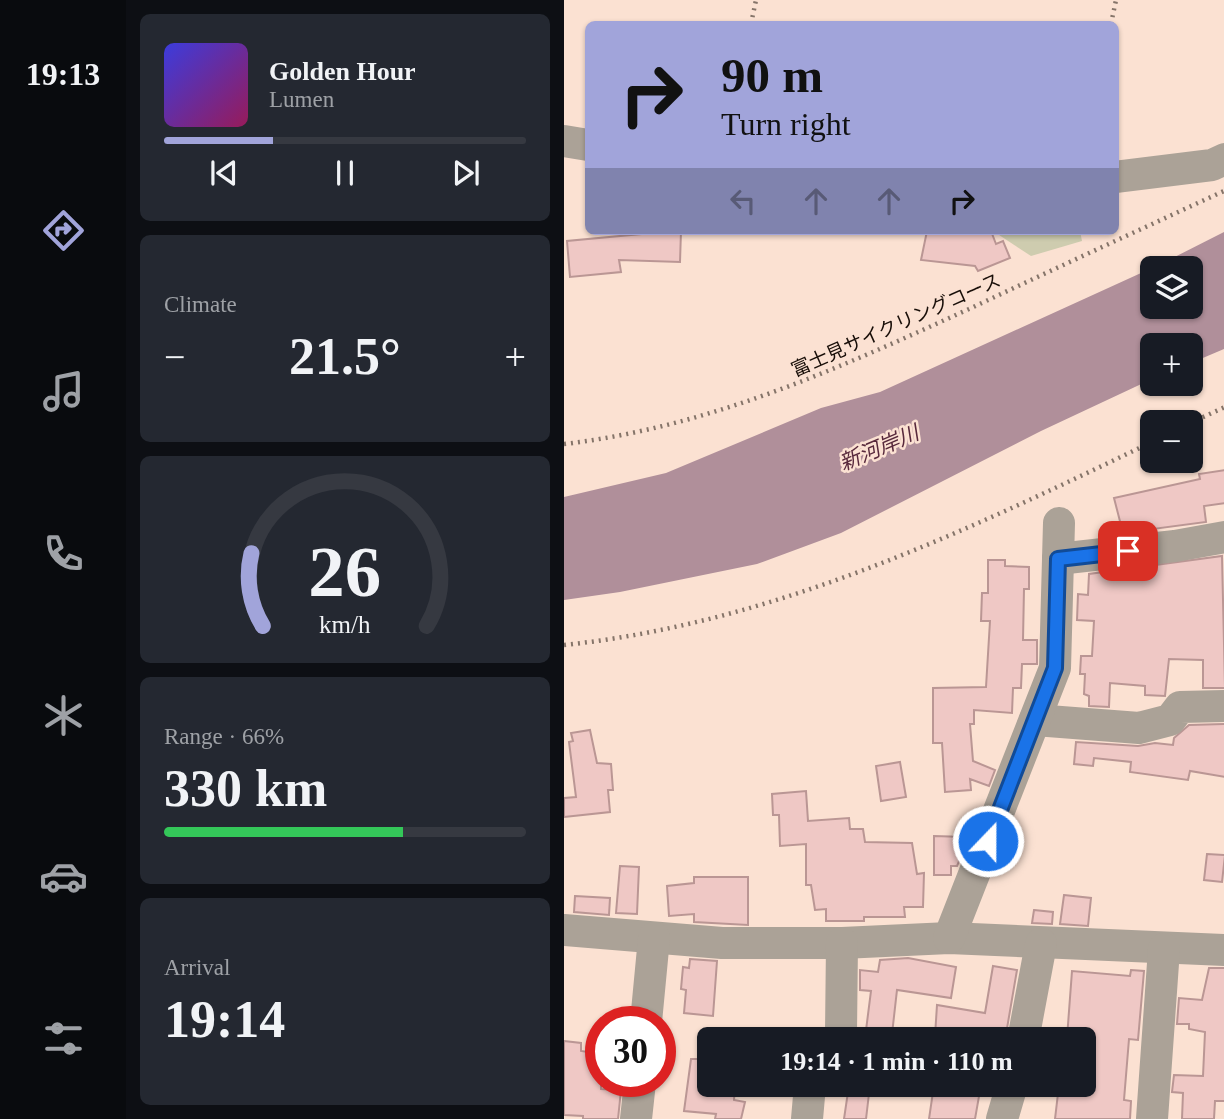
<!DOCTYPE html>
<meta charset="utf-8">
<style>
:root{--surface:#171b24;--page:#242831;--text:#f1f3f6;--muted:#9ea1a6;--line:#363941;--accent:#a1a4da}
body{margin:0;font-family:"Times New Roman","Noto Sans JP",serif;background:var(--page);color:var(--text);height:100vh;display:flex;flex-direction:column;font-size:26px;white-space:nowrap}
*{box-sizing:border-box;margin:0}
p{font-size:23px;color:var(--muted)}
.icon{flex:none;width:38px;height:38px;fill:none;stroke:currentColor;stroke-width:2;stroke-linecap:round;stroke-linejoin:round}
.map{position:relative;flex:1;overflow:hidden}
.details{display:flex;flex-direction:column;gap:14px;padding:14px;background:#0d0f14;width:438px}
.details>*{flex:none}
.top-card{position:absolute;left:21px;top:21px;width:534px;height:214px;border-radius:10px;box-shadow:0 2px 5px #0004;background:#a1a4da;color:#111;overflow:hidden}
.fabs{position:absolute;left:576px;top:256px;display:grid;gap:14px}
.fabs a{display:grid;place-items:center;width:63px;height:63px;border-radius:10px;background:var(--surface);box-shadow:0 2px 5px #0004;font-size:35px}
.speed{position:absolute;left:21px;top:1006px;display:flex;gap:14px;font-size:35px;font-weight:700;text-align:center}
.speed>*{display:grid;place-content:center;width:91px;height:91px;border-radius:50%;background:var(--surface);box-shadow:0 2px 5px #0004;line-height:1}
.speed .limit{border:10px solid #d22;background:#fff;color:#111}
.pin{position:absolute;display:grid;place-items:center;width:60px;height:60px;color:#fff;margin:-30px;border-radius:14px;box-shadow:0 4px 10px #0006}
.me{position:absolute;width:77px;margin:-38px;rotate:22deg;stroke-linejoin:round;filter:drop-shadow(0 0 5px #0008)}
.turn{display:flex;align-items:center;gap:24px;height:147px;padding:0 21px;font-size:32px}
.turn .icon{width:91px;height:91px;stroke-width:2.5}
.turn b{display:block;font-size:49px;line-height:60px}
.lanes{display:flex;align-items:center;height:66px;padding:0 21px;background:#0003;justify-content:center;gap:35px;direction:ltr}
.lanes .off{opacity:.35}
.big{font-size:52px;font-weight:700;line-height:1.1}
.details .tile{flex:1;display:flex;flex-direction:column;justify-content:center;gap:10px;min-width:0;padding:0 24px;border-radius:10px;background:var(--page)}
.details .dial{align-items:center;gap:0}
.dial svg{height:182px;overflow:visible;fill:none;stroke:var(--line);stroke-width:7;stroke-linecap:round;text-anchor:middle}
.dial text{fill:var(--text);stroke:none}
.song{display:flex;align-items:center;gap:21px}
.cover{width:84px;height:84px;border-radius:10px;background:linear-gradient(135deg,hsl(240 70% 55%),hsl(330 70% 35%))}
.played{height:7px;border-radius:4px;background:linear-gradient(90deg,var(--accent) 30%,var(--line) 30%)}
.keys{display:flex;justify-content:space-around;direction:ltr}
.heat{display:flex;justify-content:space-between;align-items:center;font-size:38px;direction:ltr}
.charge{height:10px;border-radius:5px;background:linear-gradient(90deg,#34c759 66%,var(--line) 0)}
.trip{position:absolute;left:133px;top:1027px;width:399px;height:70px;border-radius:10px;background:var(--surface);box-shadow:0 2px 5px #0004;font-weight:700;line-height:70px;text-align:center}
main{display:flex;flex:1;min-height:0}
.menu{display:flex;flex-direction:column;width:126px;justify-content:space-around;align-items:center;background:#090b0e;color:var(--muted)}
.menu .icon{width:49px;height:49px}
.menu .on{color:var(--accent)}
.menu b{font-size:32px;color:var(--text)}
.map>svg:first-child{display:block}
.green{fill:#ceccaf}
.water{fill:#b08f9a}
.building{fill:#efc8c5;stroke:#ba9694;stroke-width:2}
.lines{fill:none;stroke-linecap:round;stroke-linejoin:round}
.path{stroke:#857469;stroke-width:4.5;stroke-dasharray:2 5;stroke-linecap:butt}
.minor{stroke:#aba297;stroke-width:32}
.route-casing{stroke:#114b97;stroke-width:18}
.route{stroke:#1a73e8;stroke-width:12}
.labels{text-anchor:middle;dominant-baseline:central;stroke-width:5;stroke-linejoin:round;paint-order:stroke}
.street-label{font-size:19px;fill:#180e08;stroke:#fbe1d2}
.water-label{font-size:21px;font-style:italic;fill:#58293c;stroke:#fbe1d2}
</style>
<main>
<nav class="menu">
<b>19:13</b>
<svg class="icon on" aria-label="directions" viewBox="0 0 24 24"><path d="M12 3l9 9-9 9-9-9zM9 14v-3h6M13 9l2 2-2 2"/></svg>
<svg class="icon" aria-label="music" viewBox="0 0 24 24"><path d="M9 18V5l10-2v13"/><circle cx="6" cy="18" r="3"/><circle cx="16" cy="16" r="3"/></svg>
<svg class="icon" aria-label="phone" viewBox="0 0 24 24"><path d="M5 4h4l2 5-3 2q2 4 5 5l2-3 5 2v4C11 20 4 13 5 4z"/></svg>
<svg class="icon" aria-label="climate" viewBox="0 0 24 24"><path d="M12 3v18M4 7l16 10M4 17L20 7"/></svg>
<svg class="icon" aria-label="car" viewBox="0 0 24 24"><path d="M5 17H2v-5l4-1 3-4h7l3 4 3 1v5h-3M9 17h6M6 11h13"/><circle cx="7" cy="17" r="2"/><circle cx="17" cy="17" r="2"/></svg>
<svg class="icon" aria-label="filters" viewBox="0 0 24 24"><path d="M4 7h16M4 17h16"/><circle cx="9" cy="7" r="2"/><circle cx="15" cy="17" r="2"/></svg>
</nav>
<section class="details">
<div class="tile">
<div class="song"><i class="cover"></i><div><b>Golden Hour</b><p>Lumen</p></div></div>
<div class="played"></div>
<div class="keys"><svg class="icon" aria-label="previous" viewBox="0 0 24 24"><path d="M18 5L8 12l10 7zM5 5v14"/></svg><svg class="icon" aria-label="pause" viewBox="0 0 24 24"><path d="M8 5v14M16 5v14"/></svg><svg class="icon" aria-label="next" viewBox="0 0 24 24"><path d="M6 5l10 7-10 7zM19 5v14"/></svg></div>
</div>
<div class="tile"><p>Climate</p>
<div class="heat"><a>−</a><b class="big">21.5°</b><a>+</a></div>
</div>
<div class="tile dial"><svg viewBox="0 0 100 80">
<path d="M14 69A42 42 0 1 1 86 69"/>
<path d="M14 69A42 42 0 0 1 9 37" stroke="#a1a4da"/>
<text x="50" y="56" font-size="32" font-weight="700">26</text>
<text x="50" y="72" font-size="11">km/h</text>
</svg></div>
<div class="tile"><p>Range · 66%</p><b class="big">330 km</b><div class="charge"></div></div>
<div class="tile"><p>Arrival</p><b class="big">19:14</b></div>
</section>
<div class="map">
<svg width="661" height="1119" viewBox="0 0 661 1119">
<rect width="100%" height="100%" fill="#fbe1d2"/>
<path class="green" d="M429 231H516L518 241 467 256Z"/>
<path class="water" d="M660 232V349L627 363 626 345H588V379L477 431 277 533 193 564 56 592 0 600V497L102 473 257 408 316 392 588 268V306H626V268H589Z"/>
<g class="building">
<path d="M77 231H117L116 262 55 260 57 272 6 277 3 241 77 234Z"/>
<path d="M363 231H427L432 244 439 241 446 258 414 271 411 266 357 260Z"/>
<path d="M661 470V503L640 506 642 522 559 533 550 498 636 479 635 474Z"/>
<path d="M658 556 661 688H639V660L605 659 601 696 581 695V686L546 683 545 707 525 706V696L520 694 521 674H516L517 656H528L530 621 513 620 514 594 524 595 525 574Z"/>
<path d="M424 560H441V566L465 567V589H460L459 640H473V664H458L457 688H449L448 713 410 710V724H406L409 761 431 770 425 786 406 779 407 790 381 792 378 743H369V688L422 687 426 621H417L418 593H424Z"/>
<path d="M661 724V777L626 771 624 780 566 772 567 762 530 758 529 766 510 764 512 742 574 746 591 743 609 745 610 738 625 725Z"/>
<path d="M26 730 33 763 47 764 49 790H44L46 812 0 817V798L12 797 5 742 9 741 7 733Z"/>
<path d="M336 762 342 797 317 801 312 766Z"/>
<path d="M242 791 244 821 285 818 286 829H299L301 842 348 843 353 874 360 873 359 907H340L341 917H300V921H262V909L251 910 247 885H242V844L216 846 215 815H209L208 794Z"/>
<path d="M370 836 401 837V848L393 866H387V875H370Z"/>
<path d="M643 854 661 855 658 882 640 880Z"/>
<path d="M56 866 75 867 73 914 52 913Z"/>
<path d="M130 877H184V925L130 922V914L105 916 103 886 130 883Z"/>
<path d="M500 895 527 898 524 926 496 924Z"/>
<path d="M11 896 46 898 45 915 10 912Z"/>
<path d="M470 910 489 912 488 924 468 923Z"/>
<path d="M344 958 392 967 387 998 333 990 328 1034 324 1033V1040L301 1038 307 991 296 990V970L314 972 316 960Z"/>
<path d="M126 959 153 961 149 1016 120 1013 122 990 117 989 119 967 125 968Z"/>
<path d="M429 966 453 970 441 1040 371 1036 373 1005 421 1013Z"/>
<path d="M645 968H661V1101H651L650 1119H618L619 1093 608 1092 610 1075 639 1076 641 1032 625 1029V1024H613L615 998 638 1000Z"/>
<path d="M567 970 580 971 574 1040 565 1039 560 1100 567 1101 566 1119H491L495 1085H520V1039L503 1038 508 971 566 976Z"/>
<path d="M0 1041 17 1043V1051L37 1054V1089L57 1090 54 1119H19V1116L0 1115Z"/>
<path d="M127 1059H145L144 1085 171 1086 170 1100 181 1102 177 1119H151L152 1114 120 1111Z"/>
<path d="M285 1085H306L302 1119H280Z"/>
<path d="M370 1085H417L411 1119H365Z"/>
</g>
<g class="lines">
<g class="path">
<path d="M187 24 192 0"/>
<path d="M547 24 552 0"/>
<path d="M626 423 661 407"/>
<path d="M0 444C145 427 273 369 405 309 490 269 575 230 660 191"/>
<path d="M0 645C210 623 400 532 588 442"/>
</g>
<g class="minor">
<path d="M0 141 24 145"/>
<path d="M551 177 648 165 661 159"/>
<path d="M494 559 611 546 661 537"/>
<path d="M471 720 575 728 606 720 616 707 661 706"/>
<path d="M0 930 158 943H278L385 938 661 950"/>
<path d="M385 938 491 668 495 523"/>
<path d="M82 1022 90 938"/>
<path d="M273 1040 277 1032 278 943"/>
<path d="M459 1040 477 944"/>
<path d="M72 1119 76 1082"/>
<path d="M243 1119 246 1085"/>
<path d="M438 1119 448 1085"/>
<path d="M588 1119 600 949"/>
</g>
</g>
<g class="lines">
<g class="route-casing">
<path id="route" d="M424 841 491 668 494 559 564 551"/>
</g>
<use href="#route" class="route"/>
</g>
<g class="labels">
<g class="street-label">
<text transform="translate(332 325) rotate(-24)">富士見サイクリングコース</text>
</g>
<g class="water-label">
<text transform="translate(315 448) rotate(-23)">新河岸川</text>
</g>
</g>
</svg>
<div class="fabs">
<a><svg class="icon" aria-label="layers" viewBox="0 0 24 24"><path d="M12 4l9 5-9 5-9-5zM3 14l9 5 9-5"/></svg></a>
<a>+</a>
<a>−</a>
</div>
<div class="speed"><div class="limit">30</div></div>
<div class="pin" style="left:564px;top:551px;background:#d93025"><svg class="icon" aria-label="arrive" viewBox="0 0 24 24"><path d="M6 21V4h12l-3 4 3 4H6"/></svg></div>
<svg class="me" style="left:424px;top:841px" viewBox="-20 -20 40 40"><circle r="17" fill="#1a73e8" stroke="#fff" stroke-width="3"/><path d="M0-11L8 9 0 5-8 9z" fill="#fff"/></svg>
<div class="trip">19:14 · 1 min · 110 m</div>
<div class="top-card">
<div class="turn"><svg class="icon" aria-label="right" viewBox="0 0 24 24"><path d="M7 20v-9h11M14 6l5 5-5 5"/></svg><div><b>90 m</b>Turn right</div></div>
<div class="lanes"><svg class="icon off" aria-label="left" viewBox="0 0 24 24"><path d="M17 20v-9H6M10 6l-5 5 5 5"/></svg><svg class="icon off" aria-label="ahead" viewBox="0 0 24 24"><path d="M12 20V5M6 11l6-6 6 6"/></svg><svg class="icon off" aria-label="ahead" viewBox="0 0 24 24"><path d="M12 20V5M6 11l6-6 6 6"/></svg><svg class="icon" aria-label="right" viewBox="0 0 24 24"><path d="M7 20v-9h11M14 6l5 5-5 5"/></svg></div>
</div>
</div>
</main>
